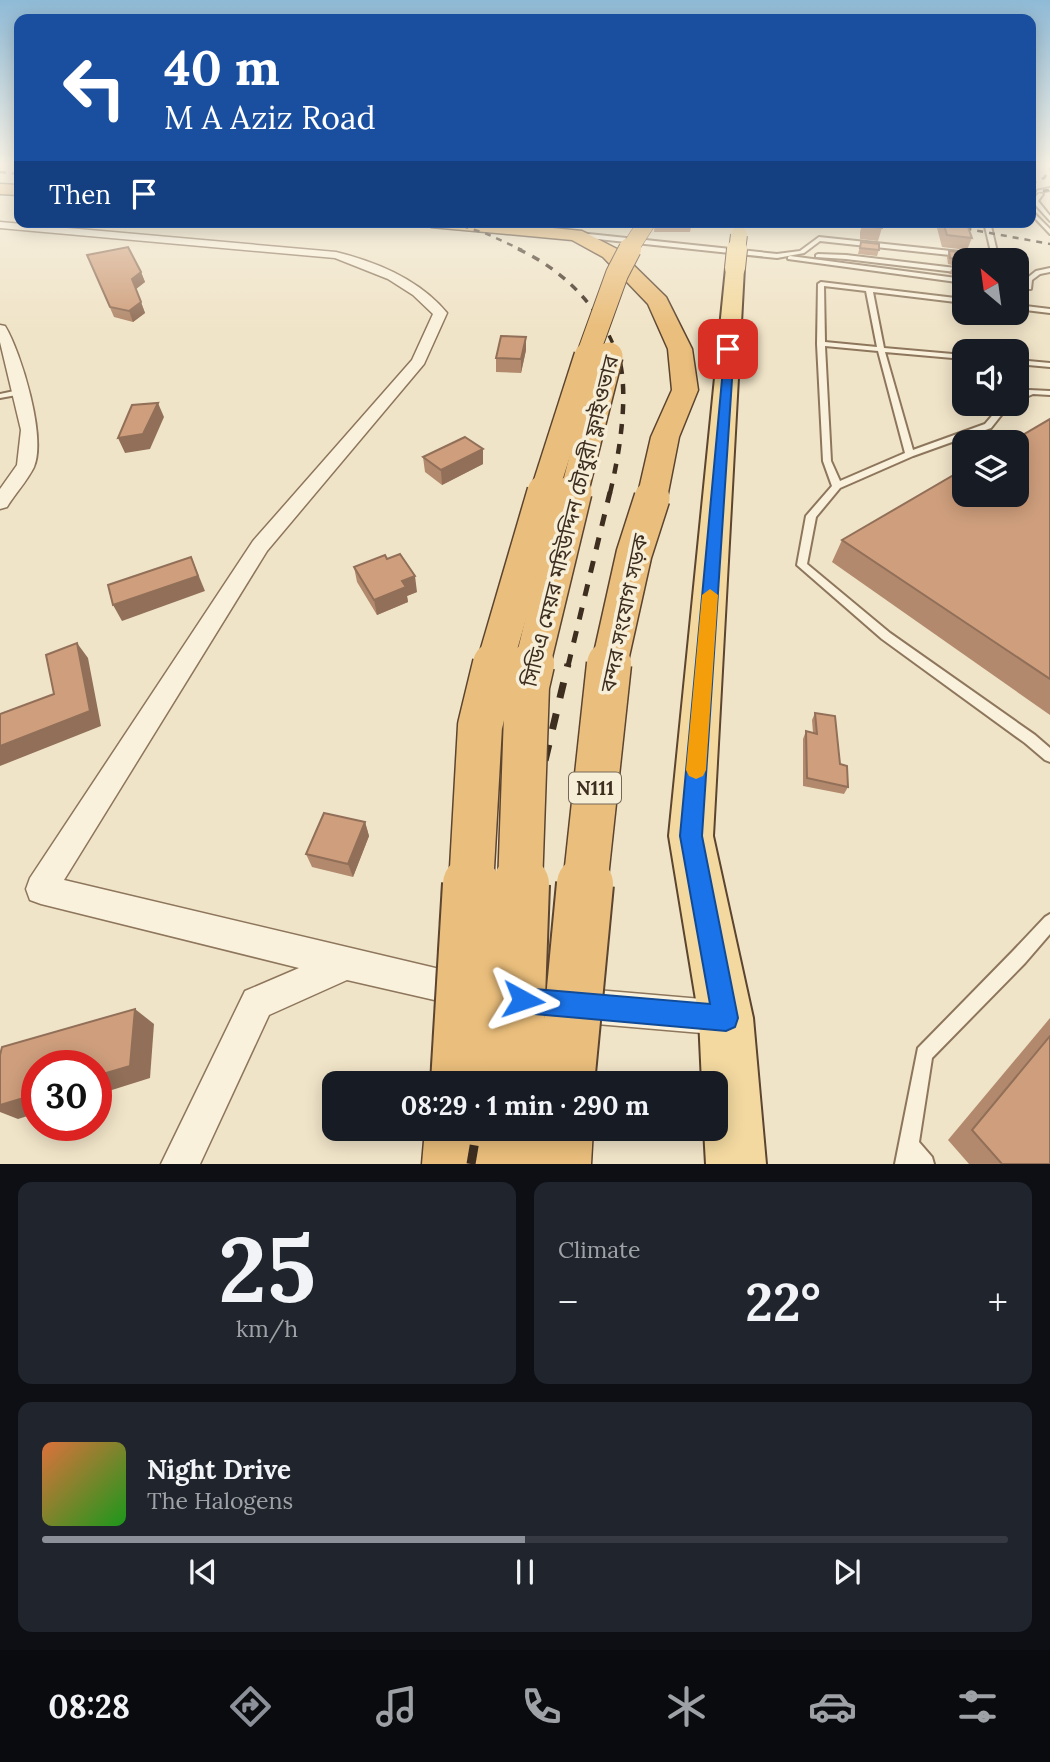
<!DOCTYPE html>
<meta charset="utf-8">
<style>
:root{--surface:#171b24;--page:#20242c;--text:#f1f3f6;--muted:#9ea1a6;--line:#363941;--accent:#8c9099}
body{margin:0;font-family:Lora,"Noto Sans Bengali",serif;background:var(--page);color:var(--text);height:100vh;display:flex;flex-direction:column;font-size:26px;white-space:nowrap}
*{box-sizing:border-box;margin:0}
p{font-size:23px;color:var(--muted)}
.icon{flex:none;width:38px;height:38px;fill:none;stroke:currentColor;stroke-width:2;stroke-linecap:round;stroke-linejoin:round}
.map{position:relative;height:1164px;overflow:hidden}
.drawer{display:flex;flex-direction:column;gap:18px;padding:18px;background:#0d0f14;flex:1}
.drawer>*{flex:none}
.top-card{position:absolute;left:14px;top:14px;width:1022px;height:214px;border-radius:14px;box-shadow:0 4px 18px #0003;background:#1a4fa0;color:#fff;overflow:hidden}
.needle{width:46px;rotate:331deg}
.tools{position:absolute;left:952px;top:248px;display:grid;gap:14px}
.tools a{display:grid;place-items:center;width:77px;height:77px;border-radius:14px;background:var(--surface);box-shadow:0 4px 18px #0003;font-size:35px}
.speed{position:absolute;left:21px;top:1050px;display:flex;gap:14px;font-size:35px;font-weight:700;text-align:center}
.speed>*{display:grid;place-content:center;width:91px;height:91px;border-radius:50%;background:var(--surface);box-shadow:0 4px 18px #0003;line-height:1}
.speed .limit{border:10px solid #d22;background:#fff;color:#111}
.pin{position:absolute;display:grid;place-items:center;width:60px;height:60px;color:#fff;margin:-30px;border-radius:14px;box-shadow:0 4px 10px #0006}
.me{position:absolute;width:77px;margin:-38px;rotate:95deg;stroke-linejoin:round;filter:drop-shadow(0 0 5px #0008)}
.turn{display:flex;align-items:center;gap:24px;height:147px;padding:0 35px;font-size:32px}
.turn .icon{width:91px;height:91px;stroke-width:2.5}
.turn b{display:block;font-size:49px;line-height:60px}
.then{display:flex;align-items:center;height:66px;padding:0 35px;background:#0003;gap:14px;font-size:26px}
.big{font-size:52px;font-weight:700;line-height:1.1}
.drawer .tile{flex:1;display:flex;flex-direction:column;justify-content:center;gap:10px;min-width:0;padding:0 24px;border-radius:14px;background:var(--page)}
.drawer .dial{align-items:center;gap:0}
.dial b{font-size:91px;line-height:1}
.song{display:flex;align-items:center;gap:21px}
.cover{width:84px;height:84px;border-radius:10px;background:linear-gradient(135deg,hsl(20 70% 55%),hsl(120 70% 35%))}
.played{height:7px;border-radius:4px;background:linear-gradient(90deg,var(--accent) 50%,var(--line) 50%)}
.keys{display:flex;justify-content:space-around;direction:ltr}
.heat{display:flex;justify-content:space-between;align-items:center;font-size:38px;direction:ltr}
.drawer .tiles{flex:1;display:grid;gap:18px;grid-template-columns:1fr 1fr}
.tile:last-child{grid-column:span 2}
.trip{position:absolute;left:322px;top:1071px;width:406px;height:70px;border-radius:14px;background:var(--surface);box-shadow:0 4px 18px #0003;font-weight:700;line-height:70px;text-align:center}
.dock{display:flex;height:112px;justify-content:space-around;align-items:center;background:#090b0e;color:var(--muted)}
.dock .icon{width:49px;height:49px}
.dock .on{color:var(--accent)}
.dock b{font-size:32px;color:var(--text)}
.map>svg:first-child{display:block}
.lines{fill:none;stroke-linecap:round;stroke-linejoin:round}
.service-casing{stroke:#8d765c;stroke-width:4}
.minor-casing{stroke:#8d765c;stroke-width:3}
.primary-casing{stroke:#5b4430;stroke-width:4}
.trunk-casing{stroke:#5b4430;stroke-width:3}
.service{fill:#faf1dc;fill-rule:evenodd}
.minor{fill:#faf1dc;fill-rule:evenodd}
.primary{fill:#f3d9a0;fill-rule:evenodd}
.trunk{fill:#eabe7c;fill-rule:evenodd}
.rail-far5{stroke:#3d2e20;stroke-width:2.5;stroke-dasharray:6 6;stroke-linecap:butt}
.rail-far4{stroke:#3d2e20;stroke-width:3.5;stroke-dasharray:8 8;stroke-linecap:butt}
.rail-far3{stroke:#3d2e20;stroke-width:4.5;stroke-dasharray:10 10;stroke-linecap:butt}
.rail-far2{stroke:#3d2e20;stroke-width:5;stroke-dasharray:12 12;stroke-linecap:butt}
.rail-far1{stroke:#3d2e20;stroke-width:7;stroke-dasharray:16 16;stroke-linecap:butt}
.rail{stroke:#3d2e20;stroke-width:9;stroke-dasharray:19 19;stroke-linecap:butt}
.primary-bridge-far1-casing{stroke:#5b4430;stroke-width:18;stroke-linecap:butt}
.primary-bridge-casing{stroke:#5b4430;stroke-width:22;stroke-linecap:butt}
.trunk-bridge-far5-casing{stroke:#5b4430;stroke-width:18;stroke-linecap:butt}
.trunk-bridge-far4-casing{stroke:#5b4430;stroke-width:24;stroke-linecap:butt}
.trunk-bridge-far3-casing{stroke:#5b4430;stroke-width:30;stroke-linecap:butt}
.trunk-bridge-far2-casing{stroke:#5b4430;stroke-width:38;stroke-linecap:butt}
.trunk-bridge-far1-casing{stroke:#5b4430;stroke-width:47;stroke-linecap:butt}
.trunk-bridge-casing{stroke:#5b4430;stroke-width:60;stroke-linecap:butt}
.primary-bridge-far1{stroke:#f3d9a0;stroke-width:16}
.primary-bridge{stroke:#f3d9a0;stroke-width:20}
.trunk-bridge-far5{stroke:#eabe7c;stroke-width:17}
.trunk-bridge-far4{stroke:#eabe7c;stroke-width:22}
.trunk-bridge-far3{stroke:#eabe7c;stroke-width:27}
.trunk-bridge-far2{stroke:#eabe7c;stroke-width:35}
.trunk-bridge-far1{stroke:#eabe7c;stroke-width:44}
.trunk-bridge{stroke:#eabe7c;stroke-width:56}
.wall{fill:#b2896c}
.shaded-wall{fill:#916f58}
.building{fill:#cf9f7d;stroke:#916f58;stroke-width:2}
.route{fill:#1a73e8;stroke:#114b97;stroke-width:2}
.slow{fill:#f59e0b}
.labels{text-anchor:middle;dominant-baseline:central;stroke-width:7;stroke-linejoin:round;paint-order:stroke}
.shield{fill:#f7eed8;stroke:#756857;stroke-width:2}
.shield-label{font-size:19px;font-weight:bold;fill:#3d2e20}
.street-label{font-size:21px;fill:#3d2e20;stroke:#f7eed8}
</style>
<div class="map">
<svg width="1050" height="1164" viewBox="0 0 1050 1164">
<rect width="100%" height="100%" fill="#f0e4c8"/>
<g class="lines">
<g class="service-casing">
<g id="service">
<path d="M1050 188V190L1031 194V192Z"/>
<path d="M1039 193 1043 194 1038 201 1050 216V221L1032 201Z"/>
<path d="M1031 210 1050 229V234L1031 214Z"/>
<path d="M984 222H990L997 252 991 261H985L987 259 820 241 804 253 777 258 579 237 576 235 579 233 777 254 800 251 819 237 989 255 991 252Z"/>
<path d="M818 254 846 255 964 269V273L846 259 816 257V255Z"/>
<path d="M790 256 964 279V283L788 259V257Z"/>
<path d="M1050 268V272L1040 274 1032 280 1031 289H1017V285L1026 286V279L1036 271Z"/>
<path d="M821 282 964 299V303L873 292 884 348 964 355V359L885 352 913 450 985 424 1002 404H1010L991 428 913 456 840 488 816 517 807 564 890 633 1035 735 1050 748V762L1045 760 1025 743 882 639 797 565 806 516 832 486 823 461 817 344 818 284ZM824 286 866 291 877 347 825 342ZM825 346 878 351 905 453 840 481 831 461Z"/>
<path d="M1017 305 1050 309V313L1017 309Z"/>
<path d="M1017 360 1050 363V367L1017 364Z"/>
<path d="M19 390 23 392 22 394 0 398V394Z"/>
<path d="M1029 390 1050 391V395L1033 394 1017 401V396Z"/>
<path d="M1050 914V934L1025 963 932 1058 919 1142 932 1157 934 1164H895L918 1048 1013 951 1045 917Z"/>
</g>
</g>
<g class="minor-casing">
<g id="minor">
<path d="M0 222 336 252C377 262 420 280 447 313L424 364 267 551 64 880 465 975 477 979 481 991 477 1003 465 1007 347 980 269 1015 200 1164H161L245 991 299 968 41 904 30 900 26 889 30 878 253 541 412 360 433 314 413 295 388 279 335 258 0 228Z"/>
<path d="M0 325 5 326C21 352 47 438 34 467 27 481 15 494 7 507L0 509V489L17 465 21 430 0 342Z"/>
<path d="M573 988 725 1001 737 1006 742 1018 737 1030 725 1035 573 1022 561 1017 556 1005 561 993Z"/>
</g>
</g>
<g class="primary-casing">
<path id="primary" d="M735 262 744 268 713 836 753 1018 766 1164H706L704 1129H716V1083H702L699 1018 669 836 726 268Z"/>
</g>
<g class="trunk-casing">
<g id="trunk">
<path d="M0 184 19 185V195L0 194Z"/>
<path d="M422 222H494L582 231 617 249 666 297 692 349 698 390 679 437 667 498 663 505 652 508 641 505 637 498 651 437 672 390 668 349 648 304 603 257 572 240 431 227Z"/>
<path d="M425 1129H593L591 1164H422Z"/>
</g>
</g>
<use href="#service" class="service"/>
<use href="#minor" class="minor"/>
<use href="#primary" class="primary"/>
<use href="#trunk" class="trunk"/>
<g class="rail-far5">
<path d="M0 172 19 174"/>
<path d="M1031 184 1044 178 1050 169"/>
<path d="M1031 192 1050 190"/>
<path d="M451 222 487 234 522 250"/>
<path d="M930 222 1050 244"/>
</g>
<path class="rail-far4" d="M518 249C564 270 602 309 618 357"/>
<path class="rail-far3" d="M610 493C619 456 630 392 618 356"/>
<path class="rail-far2" d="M568 666 610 492"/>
<path class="rail-far1" d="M521 886 539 786 568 664"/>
<g class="rail">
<path d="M484 1083 521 884"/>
<path d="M471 1164 477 1129"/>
</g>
<g class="primary-bridge-far1-casing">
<path id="primary-bridge-far1" d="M737 250 739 235"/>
</g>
<g class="primary-bridge-casing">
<path id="primary-bridge" d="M735 268 737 249"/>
</g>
<g class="trunk-bridge-far5-casing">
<path id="trunk-bridge-far5" d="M629 250 647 222"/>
</g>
<g class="trunk-bridge-far4-casing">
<path id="trunk-bridge-far4" d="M587 357 617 274 630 249"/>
</g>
<g class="trunk-bridge-far3-casing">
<g id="trunk-bridge-far3">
<path d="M544 493 588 356"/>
<path d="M574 493 609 356"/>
</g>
</g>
<g class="trunk-bridge-far2-casing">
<g id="trunk-bridge-far2">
<path d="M494 666 545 492"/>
<path d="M532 666 574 492"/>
<path d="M609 666 634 554 652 498"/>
</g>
</g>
<g class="trunk-bridge-far1-casing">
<g id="trunk-bridge-far1">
<path d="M471 886 480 726 495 664"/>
<path d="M520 886 527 686 532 664"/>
<path d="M585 886 609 664"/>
</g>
</g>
<g class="trunk-bridge-casing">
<g id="trunk-bridge">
<path d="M459 1083 471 884"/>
<path d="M514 1083 521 884"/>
<path d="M566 1083 585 884"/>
</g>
</g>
<use href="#primary-bridge-far1" class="primary-bridge-far1"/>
<use href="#primary-bridge" class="primary-bridge"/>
<use href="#trunk-bridge-far5" class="trunk-bridge-far5"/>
<use href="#trunk-bridge-far4" class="trunk-bridge-far4"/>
<use href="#trunk-bridge-far3" class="trunk-bridge-far3"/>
<use href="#trunk-bridge-far2" class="trunk-bridge-far2"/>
<use href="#trunk-bridge-far1" class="trunk-bridge-far1"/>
<use href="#trunk-bridge" class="trunk-bridge"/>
</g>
<g class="wall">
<path d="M621 222H634L631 227Z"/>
<path d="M655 222H692L690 232H654Z"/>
<path d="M863 222H882V228L878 241 860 239V232Z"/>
<path d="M939 222H966L972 238 967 250 942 247 937 228Z"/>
<path d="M861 242 879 250 877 256 858 254Z"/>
<path d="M949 251 964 261V268L948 264 947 257Z"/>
<path d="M87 255 141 272 145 282 136 289 145 313 133 322 114 317Z"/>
<path d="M952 268 964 269V276L949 274Z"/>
<path d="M526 350 521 373 496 372V358Z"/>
<path d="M1050 419V715L832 562 842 540Z"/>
<path d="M423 457 483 464 442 485 425 472Z"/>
<path d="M354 567 417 592 407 596 408 602 377 615 357 582Z"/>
<path d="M815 713 848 787 844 794 803 786V739L806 731 813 733 812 720Z"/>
<path d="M365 822 369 836 353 877 312 867 306 854Z"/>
<path d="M1050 1018V1164H969L948 1140Z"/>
</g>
<g class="shaded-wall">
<path d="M141 272 145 282 136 289 132 279Z"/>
<path d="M141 302 145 313 133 322 129 311Z"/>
<path d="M526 337V350L521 373V359Z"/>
<path d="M158 403 164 417 150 449 125 453 118 438Z"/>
<path d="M483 449V464L442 485 441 470Z"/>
<path d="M191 557 205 591 122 621 113 605Z"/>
<path d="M415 576 417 592 407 596 408 602 377 615 374 600 402 581Z"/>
<path d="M77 643 88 658 101 726 0 766V746L90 711Z"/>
<path d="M365 822 369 836 353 877 348 864Z"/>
<path d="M135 1009 154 1024 150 1078 96 1095V1076Z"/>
<path d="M37 1094V1113L18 1119 0 1112V1105Z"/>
</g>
<g class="building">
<path d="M864 222H882V228L864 226Z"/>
<path d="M943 222H966L972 238 947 235Z"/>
<path d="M861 242 879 244V250L860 248Z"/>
<path d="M128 247 141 272 132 279 141 302 129 311 110 307 87 255Z"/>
<path d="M949 251 968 253 970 261 964 262 950 258Z"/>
<path d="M501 336 526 337 521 359 496 358Z"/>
<path d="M158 403 143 434 118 438 132 405Z"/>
<path d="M1050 419V679L842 540 964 469V495H1017V443H1009Z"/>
<path d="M465 437 483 449 441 470 423 457Z"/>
<path d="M400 554 415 576 402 581 406 587 374 600 354 567 385 555 387 559Z"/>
<path d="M191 557 198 576 113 605 108 585Z"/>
<path d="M77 643 90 711 0 746V714L54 694 46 655Z"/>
<path d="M815 713 835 716 840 764 847 766 848 787 807 778 806 731 817 734Z"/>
<path d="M324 813 365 822 348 864 306 854Z"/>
<path d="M135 1009 130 1066 96 1076V1066H37V1094L0 1105V1055L2 1047Z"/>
<path d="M1050 1036V1164H1002L972 1130Z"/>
</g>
<linearGradient id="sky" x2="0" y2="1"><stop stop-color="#8fbad6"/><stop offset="0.5" stop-color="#f8f3e6"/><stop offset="1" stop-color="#f8f3e6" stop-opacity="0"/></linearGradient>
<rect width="1050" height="328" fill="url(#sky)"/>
<path class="route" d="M725 347 734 349 702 836 738 1018 735 1027 726 1031 523 1013 514 1009 511 1000 514 991 523 988 710 1004 680 836Z"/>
<path class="slow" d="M710 589 718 595 706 770 703 776 696 779 689 776 686 770 702 595Z"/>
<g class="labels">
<rect class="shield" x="569" y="772.5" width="52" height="31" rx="5"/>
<g class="shield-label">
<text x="595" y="788">N111</text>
</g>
<g class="street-label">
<text transform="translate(570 521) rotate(-76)">সিডিএ মেয়র মহিউদ্দিন চৌধুরী ফ্লাইওভার</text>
<text transform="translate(624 613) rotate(-78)">বন্দর সংযোগ সড়ক</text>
</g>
</g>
</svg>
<div class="tools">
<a><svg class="needle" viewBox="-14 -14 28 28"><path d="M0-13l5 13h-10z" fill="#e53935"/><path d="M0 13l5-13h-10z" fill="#9ea1a6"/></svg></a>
<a><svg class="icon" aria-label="sound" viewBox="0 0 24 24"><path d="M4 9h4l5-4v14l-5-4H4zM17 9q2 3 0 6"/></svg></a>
<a><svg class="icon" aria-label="layers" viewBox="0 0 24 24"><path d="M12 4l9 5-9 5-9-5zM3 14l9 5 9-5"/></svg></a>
</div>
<div class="speed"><div class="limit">30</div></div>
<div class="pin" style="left:728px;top:349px;background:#d93025"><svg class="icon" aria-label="arrive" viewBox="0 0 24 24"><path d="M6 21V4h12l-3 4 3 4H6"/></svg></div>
<svg class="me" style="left:523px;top:1000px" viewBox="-20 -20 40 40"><path d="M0-17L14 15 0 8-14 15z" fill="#1a73e8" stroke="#fff" stroke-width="4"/></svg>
<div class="trip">08:29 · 1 min · 290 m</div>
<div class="top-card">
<div class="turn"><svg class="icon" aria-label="left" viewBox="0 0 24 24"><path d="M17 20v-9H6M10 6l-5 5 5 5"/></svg><div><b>40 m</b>M A Aziz Road</div></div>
<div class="then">Then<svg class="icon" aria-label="arrive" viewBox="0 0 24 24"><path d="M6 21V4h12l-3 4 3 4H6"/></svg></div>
</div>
</div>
<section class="drawer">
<div class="tiles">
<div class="tile dial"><b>25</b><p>km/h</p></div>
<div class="tile"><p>Climate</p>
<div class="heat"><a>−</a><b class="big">22°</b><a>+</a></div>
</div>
<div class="tile">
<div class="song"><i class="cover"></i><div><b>Night Drive</b><p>The Halogens</p></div></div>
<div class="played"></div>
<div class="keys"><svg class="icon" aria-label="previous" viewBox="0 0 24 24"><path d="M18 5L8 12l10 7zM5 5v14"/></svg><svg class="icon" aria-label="pause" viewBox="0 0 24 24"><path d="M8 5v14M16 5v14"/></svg><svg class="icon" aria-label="next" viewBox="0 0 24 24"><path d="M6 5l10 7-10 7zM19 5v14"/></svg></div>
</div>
</div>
</section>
<nav class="dock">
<b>08:28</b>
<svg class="icon on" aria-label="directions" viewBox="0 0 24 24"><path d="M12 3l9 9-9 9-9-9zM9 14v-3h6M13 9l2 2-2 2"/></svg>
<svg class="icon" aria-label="music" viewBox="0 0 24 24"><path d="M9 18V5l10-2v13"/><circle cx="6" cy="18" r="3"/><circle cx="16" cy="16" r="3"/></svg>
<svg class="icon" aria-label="phone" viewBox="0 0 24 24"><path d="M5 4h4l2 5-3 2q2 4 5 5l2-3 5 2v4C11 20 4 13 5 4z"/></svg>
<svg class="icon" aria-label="climate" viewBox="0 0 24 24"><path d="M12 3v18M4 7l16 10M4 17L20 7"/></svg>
<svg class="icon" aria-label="car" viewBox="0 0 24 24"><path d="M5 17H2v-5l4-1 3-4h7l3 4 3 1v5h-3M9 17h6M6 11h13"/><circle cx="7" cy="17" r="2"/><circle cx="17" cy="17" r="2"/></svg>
<svg class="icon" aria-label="filters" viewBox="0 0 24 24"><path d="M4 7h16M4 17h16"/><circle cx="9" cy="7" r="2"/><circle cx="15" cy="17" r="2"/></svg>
</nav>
